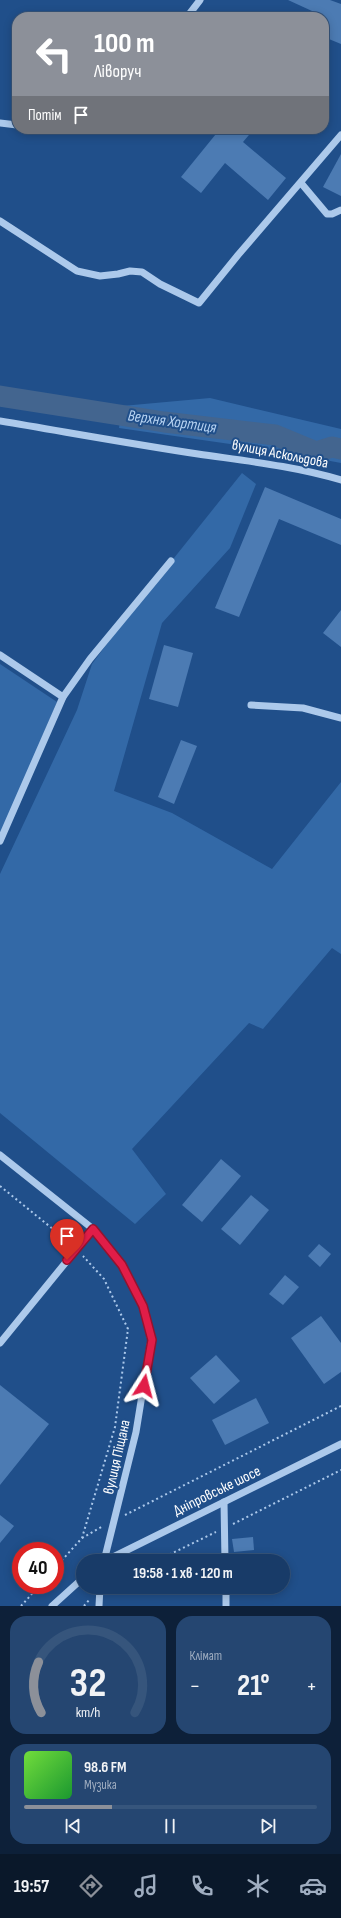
<!DOCTYPE html>
<html lang="uk">
<meta charset="utf-8">
<style>
:root{--surface:#183b68;--page:#254671;--text:#f1f3f6;--muted:#9fadc0;--line:#36557c;--accent:#8c9099}
body{margin:0;font-family:"Sofia Sans Condensed",sans-serif;background:var(--page);color:var(--text);height:100vh;display:flex;flex-direction:column;font-size:15px;white-space:nowrap}
*{box-sizing:border-box;margin:0}
p{font-size:13px;color:var(--muted)}
.icon{flex:none;width:22px;height:22px;fill:none;stroke:currentColor;stroke-width:2;stroke-linecap:round;stroke-linejoin:round}
.map{position:relative;height:1606px;overflow:hidden}
.drawer{display:flex;flex-direction:column;gap:10px;padding:10px;background:#0d2039;flex:1}
.drawer>*{flex:none}
.guide{position:absolute;left:12px;top:12px;width:317px;height:122px;border-radius:16px;box-shadow:0 2px 10px #0003,0 0 0 1px var(--line);background:#8c9099;color:#fff;overflow:hidden}
.speed{position:absolute;left:12px;top:1542px;display:flex;gap:8px;font-size:20px;font-weight:700;text-align:center}
.speed>*{display:grid;place-content:center;width:52px;height:52px;border-radius:50%;background:var(--surface);box-shadow:0 2px 10px #0003,0 0 0 1px var(--line);line-height:1}
.speed .limit{border:6px solid #d22;background:#fff;color:#111}
.pin{position:absolute;display:grid;place-items:center;width:34px;height:34px;color:#fff;margin:-41px -17px;border-radius:50% 50% 50% 0;rotate:-45deg;box-shadow:0 0 4px #0007}
.pin .icon{rotate:45deg}
.me{position:absolute;width:44px;margin:-22px;rotate:9deg;stroke-linejoin:round;filter:drop-shadow(0 0 3px #0008)}
.turn{display:flex;align-items:center;gap:14px;height:84px;padding:0 16px;font-size:18px}
.turn .icon{width:52px;height:52px;stroke-width:2.5}
.turn b{display:block;font-size:28px;line-height:34px}
.then{display:flex;align-items:center;height:38px;padding:0 16px;background:#0003;gap:8px;font-size:15px}
.big{font-size:30px;font-weight:700;line-height:1.1}
.drawer .card{flex:1;display:flex;flex-direction:column;justify-content:center;gap:6px;min-width:0;padding:0 14px;border-radius:16px;background:var(--page)}
.drawer .dial{align-items:center;gap:0}
.dial svg{height:104px;overflow:visible;fill:none;stroke:var(--line);stroke-width:7;stroke-linecap:round;text-anchor:middle}
.dial text{fill:var(--text);stroke:none}
.song{display:flex;align-items:center;gap:12px}
.cover{width:48px;height:48px;border-radius:6px;background:linear-gradient(135deg,hsl(100 70% 55%),hsl(130 70% 35%))}
.played{height:4px;border-radius:2px;background:linear-gradient(90deg,var(--accent) 30%,var(--line) 30%)}
.keys{display:flex;justify-content:space-around;direction:ltr}
.heat{display:flex;justify-content:space-between;align-items:center;font-size:22px;direction:ltr}
.drawer .tiles{flex:1;display:grid;gap:10px;grid-template-columns:1fr 1fr}
.card:last-child{grid-column:span 2}
.trip{position:absolute;left:76px;top:1554px;width:214px;height:40px;border-radius:20px;background:var(--surface);box-shadow:0 2px 10px #0003,0 0 0 1px var(--line);font-weight:700;line-height:40px;text-align:center}
.tabs{display:flex;height:64px;justify-content:space-around;align-items:center;background:#0a182a;color:var(--muted)}
.tabs .icon{width:28px;height:28px}
.tabs .selected{color:var(--accent)}
.tabs b{font-size:18px;color:var(--text)}
.map>svg:first-child{display:block}
.green{fill:#3369a7}
.lines{fill:none;stroke-linecap:round;stroke-linejoin:round}
.river{stroke:#43658f;stroke-width:21}
.building{fill:#4c7bb3}
.path{stroke:#acc9eb;stroke-width:2;stroke-dasharray:2 3;stroke-linecap:butt}
.minor{stroke:#acc9eb;stroke-width:7}
.route-casing{stroke:#92132f;stroke-width:10}
.route{stroke:#e11d48;stroke-width:7}
.labels{text-anchor:middle;dominant-baseline:central;stroke-width:4;stroke-linejoin:round;paint-order:stroke}
.street-label{font-size:15px;fill:#fff;stroke:#204f8a}
.water-label{font-size:16px;font-style:italic;fill:#b7d3f2;stroke:#204f8a}
</style>
<div class="map">
<svg width="341" height="1606" viewBox="0 0 341 1606">
<rect width="100%" height="100%" fill="#204f8a"/>
<g class="green">
<path d="M210 398 341 429V463L272 450 119 428 122 406Z"/>
<path d="M242 473 256 484 230 548 162 623 114 791 172 813 272 869 341 782V954L332 948 263 1029 249 1023 132 1149 166 1194 135 1224 0 1113V874L77 710 92 664 126 618Z"/>
<path d="M0 664 57 702 0 837Z"/>
</g>
<g class="lines">
<path class="river" d="M0 396 164 422 275 435 316 452 332 447 341 449"/>
</g>
<g class="building">
<path d="M288 0H330L341 4V44L324 37V17H309L312 11Z"/>
<path d="M220 129H254L243 142 286 178 268 200 225 163 201 193 181 177Z"/>
<path d="M341 154V196L323 187Z"/>
<path d="M265 487 341 519V545L279 519 239 617 215 608Z"/>
<path d="M341 610V647L323 633Z"/>
<path d="M164 645 193 653 178 707 149 699Z"/>
<path d="M181 740 197 746 174 804 158 797Z"/>
<path d="M221 1159 241 1176 202 1222 182 1205Z"/>
<path d="M251 1195 269 1210 240 1245 221 1229Z"/>
<path d="M319 1244 331 1254 320 1267 308 1256Z"/>
<path d="M285 1275 299 1287 283 1305 269 1294Z"/>
<path d="M321 1316 341 1343V1372L324 1384 291 1338Z"/>
<path d="M216 1355 240 1381 214 1404 190 1378Z"/>
<path d="M0 1385 49 1424 0 1485Z"/>
<path d="M256 1398 269 1423 225 1445 212 1420Z"/>
<path d="M0 1515 14 1526 0 1543Z"/>
<path d="M253 1537 254 1550 234 1552 232 1539Z"/>
</g>
<g class="lines">
<g class="path">
<path d="M0 1186 70 1243"/>
<path d="M125 1515 341 1406"/>
<path d="M233 1524 341 1470"/>
<path d="M82 1538 103 1526"/>
<path d="M156 1561 216 1532"/>
<path d="M55 1568 82 1538 115 1427 128 1329 104 1279 83 1256"/>
<path d="M21 1606 40 1585"/>
<path d="M84 1606 90 1599"/>
</g>
<g class="minor">
<path d="M187 17 200 0"/>
<path d="M0 123 17 125"/>
<path d="M301 183 327 214H332L341 210"/>
<path d="M0 221 77 271 100 276 118 274 130 271 142 272 160 284 199 303 238 255 341 135"/>
<path d="M0 421C66 432 132 444 198 454 246 461 294 466 341 480"/>
<path d="M0 655 63 697"/>
<path d="M251 705 303 708 341 718"/>
<path d="M0 841 63 697 90 659 171 561"/>
<path d="M0 1155 93 1229 122 1265 143 1306 151 1340 136 1432 104 1561"/>
<path d="M0 1343 93 1229"/>
<path d="M224 1502 225 1561"/>
<path d="M105 1561 341 1444"/>
<path d="M226 1587V1606"/>
<path d="M52 1606 83 1578"/>
<path d="M99 1606 100 1587"/>
</g>
</g>
<g class="lines">
<g class="route-casing">
<path id="route" d="M67 1260 93 1229 122 1265 143 1306 152 1340 144 1386"/>
</g>
<use href="#route" class="route"/>
</g>
<g class="labels">
<g class="street-label">
<text transform="translate(280 454) rotate(11)">вулиця Аскольдова</text>
<text transform="translate(117 1457) rotate(-77)">вулиця Піщана</text>
<text transform="translate(217 1491) rotate(-26)">Дніпровське шосе</text>
</g>
<g class="water-label">
<text transform="translate(172 422) rotate(8)">Верхня Хортиця</text>
</g>
</g>
</svg>
<div class="speed"><div class="limit">40</div></div>
<div class="pin" style="left:67px;top:1260px;background:#d93025"><svg class="icon" aria-label="arrive" viewBox="0 0 24 24"><path d="M6 21V4h12l-3 4 3 4H6"/></svg></div>
<svg class="me" style="left:144px;top:1386px" viewBox="-20 -20 40 40"><path d="M0-17L14 15 0 8-14 15z" fill="#e11d48" stroke="#fff" stroke-width="4"/></svg>
<div class="trip">19:58 · 1 хв · 120 m</div>
<div class="guide">
<div class="turn"><svg class="icon" aria-label="left" viewBox="0 0 24 24"><path d="M17 20v-9H6M10 6l-5 5 5 5"/></svg><div><b>100 m</b>Ліворуч</div></div>
<div class="then">Потім<svg class="icon" aria-label="arrive" viewBox="0 0 24 24"><path d="M6 21V4h12l-3 4 3 4H6"/></svg></div>
</div>
</div>
<section class="drawer">
<div class="tiles">
<div class="card dial"><svg viewBox="0 0 100 80">
<path d="M14 69A42 42 0 1 1 86 69"/>
<path d="M14 69A42 42 0 0 1 12 30" stroke="#8c9099"/>
<text x="50" y="56" font-size="32" font-weight="700">32</text>
<text x="50" y="72" font-size="11">km/h</text>
</svg></div>
<div class="card"><p>Клімат</p>
<div class="heat"><a>−</a><b class="big">21°</b><a>+</a></div>
</div>
<div class="card">
<div class="song"><i class="cover"></i><div><b>98.6 FM</b><p>Музика</p></div></div>
<div class="played"></div>
<div class="keys"><svg class="icon" aria-label="previous" viewBox="0 0 24 24"><path d="M18 5L8 12l10 7zM5 5v14"/></svg><svg class="icon" aria-label="pause" viewBox="0 0 24 24"><path d="M8 5v14M16 5v14"/></svg><svg class="icon" aria-label="next" viewBox="0 0 24 24"><path d="M6 5l10 7-10 7zM19 5v14"/></svg></div>
</div>
</div>
</section>
<nav class="tabs">
<b>19:57</b>
<svg class="icon selected" aria-label="directions" viewBox="0 0 24 24"><path d="M12 3l9 9-9 9-9-9zM9 14v-3h6M13 9l2 2-2 2"/></svg>
<svg class="icon" aria-label="music" viewBox="0 0 24 24"><path d="M9 18V5l10-2v13"/><circle cx="6" cy="18" r="3"/><circle cx="16" cy="16" r="3"/></svg>
<svg class="icon" aria-label="phone" viewBox="0 0 24 24"><path d="M5 4h4l2 5-3 2q2 4 5 5l2-3 5 2v4C11 20 4 13 5 4z"/></svg>
<svg class="icon" aria-label="climate" viewBox="0 0 24 24"><path d="M12 3v18M4 7l16 10M4 17L20 7"/></svg>
<svg class="icon" aria-label="car" viewBox="0 0 24 24"><path d="M5 17H2v-5l4-1 3-4h7l3 4 3 1v5h-3M9 17h6M6 11h13"/><circle cx="7" cy="17" r="2"/><circle cx="17" cy="17" r="2"/></svg>
</nav>
